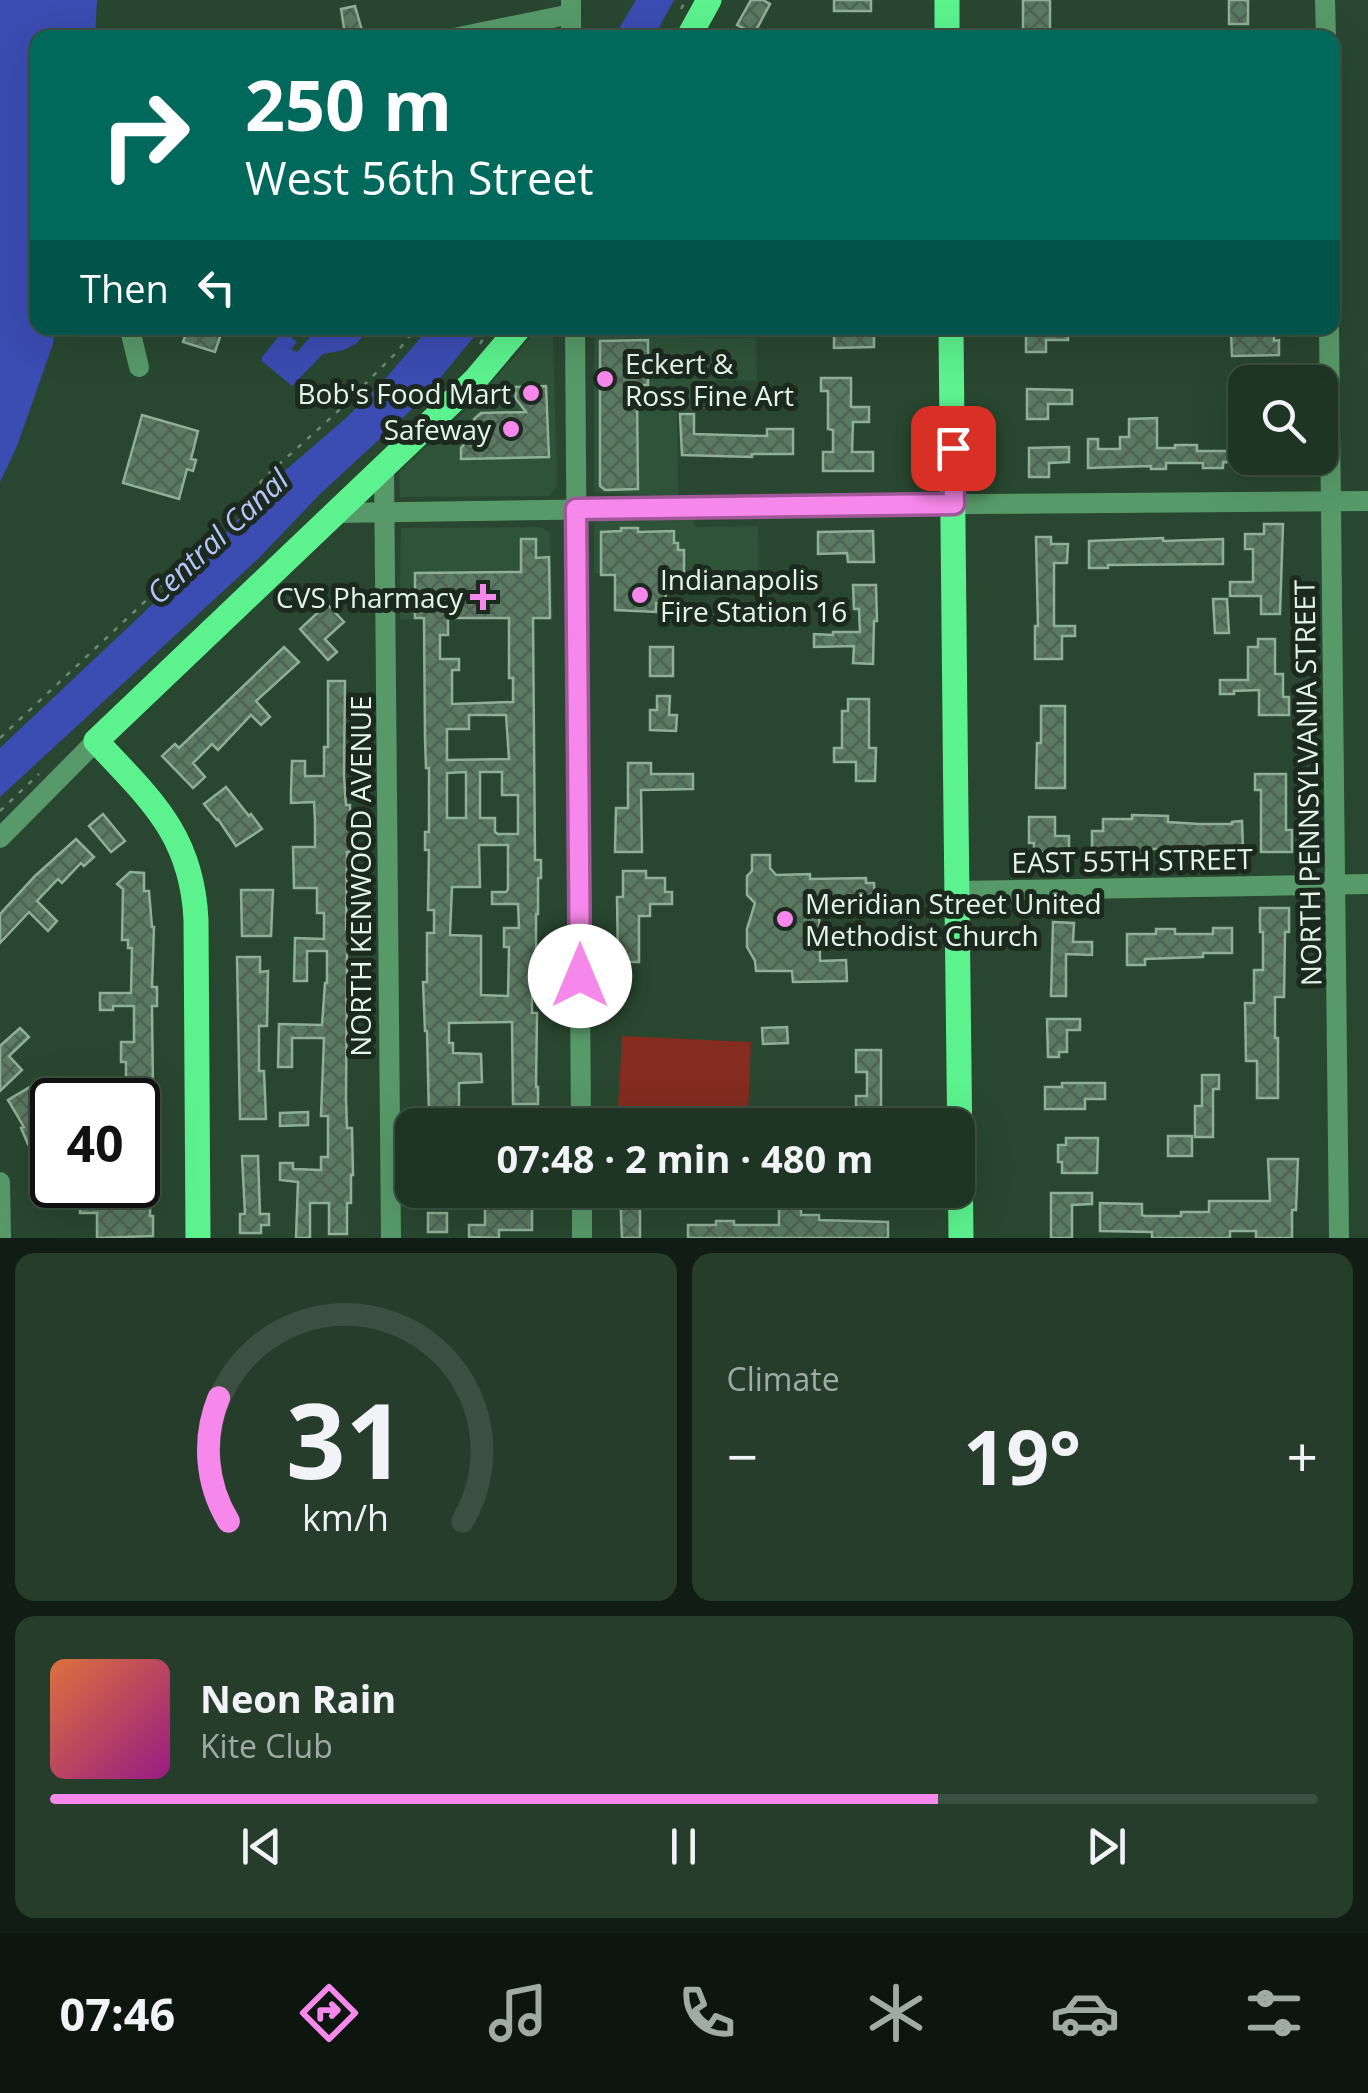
<!DOCTYPE html>
<meta charset="utf-8">
<style>
:root{--surface:#1f3524;--page:#273d2c;--text:#f1f3f6;--muted:#a1aba6;--line:#3c5041;--accent:#f788eb}
body{margin:0;font-family:"Open Sans",sans-serif;background:var(--page);color:var(--text);height:100vh;display:flex;flex-direction:column;font-size:38px;white-space:nowrap}
*{box-sizing:border-box;margin:0}
p{font-size:32px;color:var(--muted)}
.icon{flex:none;width:55px;height:55px;fill:none;stroke:currentColor;stroke-width:2;stroke-linecap:round;stroke-linejoin:round}
.map{position:relative;height:1238px;overflow:hidden}
.sheet{display:flex;flex-direction:column;gap:15px;padding:15px;background:#111d14;flex:1}
.sheet>*{flex:none}
.hud{position:absolute;left:30px;top:30px;width:1310px;height:305px;border-radius:20px;box-shadow:0 10px 40px #0002,0 0 0 2px var(--line);background:#00695c;color:#fff;overflow:hidden}
.tools{position:absolute;left:1228px;top:365px;display:grid;gap:20px}
.tools a{display:grid;place-items:center;width:110px;height:110px;border-radius:20px;background:var(--surface);box-shadow:0 10px 40px #0002,0 0 0 2px var(--line);font-size:50px}
.speed{position:absolute;left:30px;top:1078px;display:flex;gap:20px;font-size:50px;font-weight:700;text-align:center}
.speed>*{display:grid;place-content:center;width:130px;height:130px;border-radius:50%;background:var(--surface);box-shadow:0 10px 40px #0002,0 0 0 2px var(--line);line-height:1}
.speed .limit{border:5px solid #111;border-radius:15px;background:#fff;color:#111}
.pin{position:absolute;display:grid;place-items:center;width:85px;height:85px;color:#fff;margin:-42px;border-radius:20px;box-shadow:0 5px 15px #0006}
.me{position:absolute;width:110px;margin:-55px;rotate:0deg;stroke-linejoin:round;filter:drop-shadow(0 0 8px #0008)}
.turn{display:flex;align-items:center;gap:35px;height:210px;padding:0 50px;font-size:45px}
.turn .icon{width:130px;height:130px;stroke-width:2.5}
.turn b{display:block;font-size:70px;line-height:85px}
.then{display:flex;align-items:center;height:95px;padding:0 50px;background:#0003;gap:20px;font-size:38px}
.big{font-size:75px;font-weight:700;line-height:1.1}
.sheet .card{flex:1;display:flex;flex-direction:column;justify-content:center;gap:15px;min-width:0;padding:0 35px;border-radius:20px;background:var(--page)}
.sheet .dial{align-items:center;gap:0}
.dial svg{height:260px;overflow:visible;fill:none;stroke:var(--line);stroke-width:7;stroke-linecap:round;text-anchor:middle}
.dial text{fill:var(--text);stroke:none}
.song{display:flex;align-items:center;gap:30px}
.cover{width:120px;height:120px;border-radius:15px;background:linear-gradient(135deg,hsl(20 70% 55%),hsl(310 70% 35%))}
.played{height:10px;border-radius:5px;background:linear-gradient(90deg,var(--accent) 70%,var(--line) 70%)}
.keys{display:flex;justify-content:space-around;direction:ltr}
.heat{display:flex;justify-content:space-between;align-items:center;font-size:55px;direction:ltr}
.sheet .tiles{flex:1;display:grid;gap:15px;grid-template-columns:1fr 1fr}
.card:last-child{grid-column:span 2}
.trip{position:absolute;left:395px;top:1108px;width:580px;height:100px;border-radius:20px;background:var(--surface);box-shadow:0 10px 40px #0002,0 0 0 2px var(--line);font-weight:700;line-height:100px;text-align:center}
.tabs{display:flex;height:160px;justify-content:space-around;align-items:center;background:#0c150e;color:var(--muted)}
.tabs .icon{width:70px;height:70px}
.tabs .selected{color:var(--accent)}
.tabs b{font-size:45px;color:var(--text)}
.map>svg:first-child{display:block}
.built{fill:#2f5339}
.park{fill:#832c1f}
.water{fill:#3b4cb2}
.building{fill:url(#building-cross-hatch);stroke:#8fb096;stroke-width:2.5;fill-rule:evenodd}
.lines{fill:none;stroke-linecap:round;stroke-linejoin:round}
.path{stroke:#6e8874;stroke-width:2.5;stroke-dasharray:5 8;stroke-linecap:butt}
.minor{stroke:#579969;stroke-width:20}
.major{stroke:#5cf28e;stroke-width:25}
.route-casing{stroke:#a15899;stroke-width:25}
.route{stroke:#f788eb;stroke-width:18}
.poi-dot{fill:#f788eb;stroke:#1c291f;stroke-width:4}
.labels{text-anchor:middle;dominant-baseline:central;stroke-width:10;stroke-linejoin:round;paint-order:stroke}
.poi-label{font-size:28px;fill:#e3f5e7;stroke:#1c291f;text-anchor:start}
.street-label{font-size:28px;fill:#e3f5e7;stroke:#1c291f}
.water-label{font-size:30px;font-style:italic;fill:#b5c5fa;stroke:#1c291f}
</style>
<div class="map">
<svg width="1368" height="1238" viewBox="0 0 1368 1238">
<defs>
<pattern id="building-cross-hatch" width="8" height="8" patternUnits="userSpaceOnUse" patternTransform="scale(2.5)"><rect width="8" height="8" fill="#5a7a61"/><path d="M0 0l8 8M0 8l8-8" fill="none" stroke="#4f6253"/></pattern>
</defs>
<rect width="100%" height="100%" fill="#294730"/>
<g class="built">
<path d="M537 330 553 336 557 486 549 496 400 497 399 472 475 402Z"/>
<path d="M594 336 756 338 757 381 716 380 715 409H677L678 496 597 493 594 490Z"/>
<path d="M693 520 695 527 758 526 759 576 594 573V524L599 521Z"/>
<path d="M541 527 550 533 553 616 550 620 400 619 401 528Z"/>
</g>
<path class="park" d="M622 1036 751 1042 748 1114 618 1109Z"/>
<g class="water">
<path d="M0 0H97L95 37 38 38V328H55L53 344 17 446 0 482Z"/>
<path d="M636 0H674L654 37H614Z"/>
<path d="M318 328H334L340 331 342 330 339 328H369L357 343 344 350 323 354 292 386 262 361V357L283 331 297 342 291 349 297 352Z"/>
<path d="M429 328H481L423 399 319 495 258 559 0 797V748L191 568 231 528 258 494 346 418 385 379Z"/>
</g>
<g class="building">
<path d="M751 0H763L770 4 754 34 737 25Z"/>
<rect x="834" y="0" width="37" height="11"/>
<rect x="1023" y="0" width="27" height="34"/>
<rect x="1229" y="0" width="19" height="24"/>
<path d="M355 6 363 34 350 36V33L345 34 341 9Z"/>
<path d="M188 328H223L215 352 183 342Z"/>
<path d="M834 328H874V347L834 348Z"/>
<path d="M1026 328H1068V340H1046V352H1026Z"/>
<path d="M1274 333V341L1279 340V355L1232 356 1231 334Z"/>
<path d="M648 340V385H639V393L637 395 638 489 605 490 600 486V341Z"/>
<path d="M821 378H851V407H869V422H853L852 452H873V471H823V452H833V430L828 429V391H821Z"/>
<path d="M546 386 549 457 461 459V448L469 439H474V419L481 413 526 412 516 399 515 387Z"/>
<path d="M1027 389 1072 390V404H1048V419H1027Z"/>
<path d="M680 414H694V434L767 436V429H793V454H752V457L682 455Z"/>
<path d="M142 415 198 431 191 459 196 460 193 471 187 469 179 499 123 483Z"/>
<path d="M1157 418V448H1175V445H1197V451H1245V463L1223 462V468H1203V463H1166V469H1151V466L1088 468V439H1098V449H1120V437H1129V419Z"/>
<path d="M1069 447V462L1049 463V477H1029V448Z"/>
<rect x="1258" y="458" width="26" height="17"/>
<path d="M1264 524H1283L1280 614H1261V596H1230V582H1253V549H1245V534H1264Z"/>
<path d="M621 528H638V532L674 531V543H678V550H684V572L665 574 666 603H656V612L615 610V575H601V532L621 531Z"/>
<path d="M873 531 874 562H848L847 553 818 554V532Z"/>
<path d="M1036 537H1051V544H1068L1067 563H1054V626H1075V636H1062V659H1035V626H1038Z"/>
<path d="M1163 538V541L1223 539V564L1108 565V568H1089V541Z"/>
<path d="M521 539H536V558L549 557 550 618H533L535 860H541V878H538V914H536V953L539 954V971H532V1013H537L536 1087H538V1104H513L512 1022 449 1023V1043H453V1053L481 1054 482 1082 459 1083V1116H429L427 1031H425L423 982H427V933H434V910H428L429 850H425V832H429V768H426L425 739 424 618H415V573L521 572ZM448 618H509V678H513V702L452 704V670H459V659H440V635H448ZM469 715H506L509 759 447 760V729H469ZM466 772V818H447V773ZM480 772H502V795H518V834H498L495 832V818H480ZM479 845H508V889L506 892H492V904H518L519 928H504V947H509L508 996 481 995V936L450 935 452 887H480Z"/>
<path d="M853 585H876L877 621H874L873 664 853 663 854 646 814 647V634L833 635V632H860L859 609H854Z"/>
<path d="M1213 599H1227L1229 633H1215Z"/>
<path d="M327 604 344 622 325 639 337 652 328 660 300 629Z"/>
<path d="M1258 639H1275V674H1283V697H1289V715H1259V690L1234 691V694H1220V680H1248V647H1258Z"/>
<path d="M284 647 299 662 256 701 270 717 261 725 251 715 218 750 212 744 193 763 205 777 193 788 162 756 175 744 179 748Z"/>
<rect x="650" y="647" width="23" height="29"/>
<path d="M328 681H345L344 776 346 805H350V852H347L346 929H351V948H347L346 1099 347 1128H352L353 1175H351V1203H347V1234H329V1203H310V1238H296L298 1182 280 1180V1163H293V1169L321 1170V1157H328V1116H321L324 1038H292V1067H278L279 1024 322 1025 325 983H327V951H307V981H294L295 938 324 939V913H317V888H294L293 847H315V821L314 802 291 803V790L292 761H305V776H324V747H328Z"/>
<path d="M657 696H670L669 715H677L676 731 650 730V710H657Z"/>
<path d="M848 699H869V748H876L875 781H856V762H834V748H842V711H848Z"/>
<path d="M1041 706H1065V788H1036L1037 743H1041Z"/>
<path d="M628 763H651V774H693V789L641 790 642 852H615L616 808H628Z"/>
<path d="M1255 774H1286V830H1292V852H1261V790H1255Z"/>
<path d="M226 787 249 816 251 814 262 829 236 846 218 819 217 820 204 804Z"/>
<path d="M103 814 125 841 111 852 89 826Z"/>
<path d="M1132 815 1168 816V822L1199 824H1232V822L1242 821 1243 849H1144V854H1124V850H1092V831H1103V819H1132Z"/>
<path d="M1029 817H1055V836H1069V853L1034 852V843H1029Z"/>
<path d="M76 839 94 857 84 866 81 863 62 883 58 879 37 901 57 921 48 931 29 912 0 943V914L35 876Z"/>
<path d="M752 855H770V868L776 875 810 874V879L866 878V883H874L875 902H870V908L819 909 820 961 846 960 847 981 793 982 792 971H756L755 961 747 947V929L755 903 747 895V876L752 871Z"/>
<path d="M623 871H646V878H665V892H672V904H650V916H639V962H618L617 897H623Z"/>
<path d="M130 872 144 873V891H149L152 927H154L152 987H157V1006H152L154 1179H150V1216H153V1236L97 1238V1213H80V1200H128V1185H139L138 1100H120V1097H95V1085H126V1062H121V1042H134V1006H113V1010H100V993H131L132 948H128V940H122L123 889 117 884Z"/>
<path d="M241 890H273L271 936H242Z"/>
<path d="M1260 908H1289V932H1285L1284 997H1275V1038H1278V1098H1257V1061H1246L1245 1003H1254V970H1263V932H1260Z"/>
<path d="M1053 922 1074 923 1073 942H1092V955L1066 954V996H1051Z"/>
<path d="M1213 928H1232V953H1203V957L1145 959V965H1127V934H1156V929H1175V934H1213Z"/>
<path d="M237 957H260V972L268 971 267 1026H259V1071H264L266 1119H240Z"/>
<path d="M1047 1019H1080V1030H1067V1052H1059V1057H1048Z"/>
<path d="M787 1027 788 1043 763 1044 762 1028Z"/>
<path d="M20 1028 29 1037 9 1056 22 1070 0 1091V1046Z"/>
<path d="M856 1050H881V1125H856V1096H867V1072H856Z"/>
<path d="M1202 1075H1219V1089H1213V1137H1195V1106H1202Z"/>
<path d="M45 1078 54 1093 41 1101 52 1127V1133L28 1144 21 1128 24 1127 8 1100Z"/>
<path d="M1062 1083H1105V1099H1085V1109H1045V1087H1062Z"/>
<path d="M497 1110V1123H469V1111Z"/>
<path d="M308 1112V1125L280 1126V1113Z"/>
<rect x="1168" y="1136" width="24" height="20"/>
<path d="M1066 1138H1098L1097 1173H1062V1162H1058V1145H1066Z"/>
<path d="M52 1150V1188H70V1204H43V1177L38 1178 36 1165 44 1164 42 1152Z"/>
<path d="M242 1156H258L260 1214H269V1225H261V1233H240V1214H245Z"/>
<path d="M1268 1159H1298L1296 1210H1292V1238H1256V1231H1230V1238H1152V1232L1100 1231V1203L1142 1204V1215L1145 1216H1181V1212H1209V1201H1270Z"/>
<path d="M510 1190H537V1201H532V1230H499V1238L469 1237V1225H485V1197H510Z"/>
<path d="M620 1190H640V1238H622Z"/>
<path d="M779 1190H791V1202H801V1215H819V1220L888 1222V1238H688V1225H716V1221H734V1225H779Z"/>
<path d="M1051 1193H1092V1204L1072 1205V1238H1051Z"/>
<rect x="428" y="1213" width="19" height="19"/>
</g>
<g class="lines">
<g class="path">
<path d="M681 9 686 0"/>
<path d="M480 344 490 328"/>
<path d="M0 738 204 546 266 476 334 415 397 352 416 328"/>
<path d="M0 811 39 774"/>
</g>
<g class="minor">
<path d="M571 0V38"/>
<path d="M1325 0 1326 38"/>
<path d="M454 38 571 14"/>
<path d="M131 328V334L139 367"/>
<path d="M575 328 581 1125"/>
<path d="M1329 328 1339 1238"/>
<path d="M384 466 391 1238"/>
<path d="M335 513 970 504 1368 501"/>
<path d="M0 838 96 741"/>
<path d="M958 891 1368 884"/>
<path d="M0 1182 1 1238"/>
<path d="M582 1190V1238"/>
</g>
<g class="major">
<path d="M947 0V38"/>
<path d="M688 38 709 0"/>
<path d="M951 328C955 631 956 935 961 1238"/>
<path d="M198 1238 196 920C192 834 150 799 96 741L475 380 519 328"/>
</g>
</g>
<g class="lines">
<g class="route-casing">
<path id="route" d="M580 976 576 509 954 504 953 448"/>
</g>
<use href="#route" class="route"/>
</g>
<g class="poi-dot">
<circle cx="605" cy="379" r="10"/>
<circle cx="531" cy="393" r="10"/>
<circle cx="511" cy="429" r="10"/>
<circle cx="640" cy="595" r="10"/>
<path d="M478 582h10v10h10v10h-10v10h-10v-10h-10v-10h10z"/>
<circle cx="785" cy="919" r="10"/>
</g>
<g class="labels">
<g class="poi-label">
<text x="625" y="363">Eckert &amp;<tspan x="625" dy="32">Ross Fine Art</tspan></text>
<text x="511" y="393" text-anchor="end">Bob's Food Mart</text>
<text x="491" y="429" text-anchor="end">Safeway</text>
<text x="660" y="579">Indianapolis<tspan x="660" dy="32">Fire Station 16</tspan></text>
<text x="463" y="597" text-anchor="end">CVS Pharmacy</text>
<text x="805" y="903">Meridian Street United<tspan x="805" dy="32">Methodist Church</tspan></text>
</g>
<g class="street-label">
<text transform="translate(1307 783) rotate(-91)">NORTH PENNSYLVANIA STREET</text>
<text transform="translate(1132 860) rotate(-1)">EAST 55TH STREET</text>
<text transform="translate(360 876) rotate(-90)">NORTH KENWOOD AVENUE</text>
</g>
<g class="water-label">
<text transform="translate(217 536) rotate(-43)">Central Canal</text>
</g>
</g>
</svg>
<div class="tools">
<a><svg class="icon" aria-label="search" viewBox="0 0 24 24"><circle cx="10" cy="10" r="6"/><path d="M15 15l6 6"/></svg></a>
</div>
<div class="speed"><div class="limit">40</div></div>
<div class="pin" style="left:953px;top:448px;background:#d93025"><svg class="icon" aria-label="arrive" viewBox="0 0 24 24"><path d="M6 21V4h12l-3 4 3 4H6"/></svg></div>
<svg class="me" style="left:580px;top:976px" viewBox="-20 -20 40 40"><circle r="19" fill="#fff"/><path d="M0-13L10 11 0 6-10 11z" fill="#f788eb"/></svg>
<div class="trip">07:48 · 2 min · 480 m</div>
<div class="hud">
<div class="turn"><svg class="icon" aria-label="right" viewBox="0 0 24 24"><path d="M7 20v-9h11M14 6l5 5-5 5"/></svg><div><b>250 m</b>West 56th Street</div></div>
<div class="then">Then<svg class="icon" aria-label="left" viewBox="0 0 24 24"><path d="M17 20v-9H6M10 6l-5 5 5 5"/></svg></div>
</div>
</div>
<section class="sheet">
<div class="tiles">
<div class="card dial"><svg viewBox="0 0 100 80">
<path d="M14 69A42 42 0 1 1 86 69"/>
<path d="M14 69A42 42 0 0 1 11 31" stroke="#f788eb"/>
<text x="50" y="56" font-size="32" font-weight="700">31</text>
<text x="50" y="72" font-size="11">km/h</text>
</svg></div>
<div class="card"><p>Climate</p>
<div class="heat"><a>−</a><b class="big">19°</b><a>+</a></div>
</div>
<div class="card">
<div class="song"><i class="cover"></i><div><b>Neon Rain</b><p>Kite Club</p></div></div>
<div class="played"></div>
<div class="keys"><svg class="icon" aria-label="previous" viewBox="0 0 24 24"><path d="M18 5L8 12l10 7zM5 5v14"/></svg><svg class="icon" aria-label="pause" viewBox="0 0 24 24"><path d="M8 5v14M16 5v14"/></svg><svg class="icon" aria-label="next" viewBox="0 0 24 24"><path d="M6 5l10 7-10 7zM19 5v14"/></svg></div>
</div>
</div>
</section>
<nav class="tabs">
<b>07:46</b>
<svg class="icon selected" aria-label="directions" viewBox="0 0 24 24"><path d="M12 3l9 9-9 9-9-9zM9 14v-3h6M13 9l2 2-2 2"/></svg>
<svg class="icon" aria-label="music" viewBox="0 0 24 24"><path d="M9 18V5l10-2v13"/><circle cx="6" cy="18" r="3"/><circle cx="16" cy="16" r="3"/></svg>
<svg class="icon" aria-label="phone" viewBox="0 0 24 24"><path d="M5 4h4l2 5-3 2q2 4 5 5l2-3 5 2v4C11 20 4 13 5 4z"/></svg>
<svg class="icon" aria-label="climate" viewBox="0 0 24 24"><path d="M12 3v18M4 7l16 10M4 17L20 7"/></svg>
<svg class="icon" aria-label="car" viewBox="0 0 24 24"><path d="M5 17H2v-5l4-1 3-4h7l3 4 3 1v5h-3M9 17h6M6 11h13"/><circle cx="7" cy="17" r="2"/><circle cx="17" cy="17" r="2"/></svg>
<svg class="icon" aria-label="filters" viewBox="0 0 24 24"><path d="M4 7h16M4 17h16"/><circle cx="9" cy="7" r="2"/><circle cx="15" cy="17" r="2"/></svg>
</nav>
